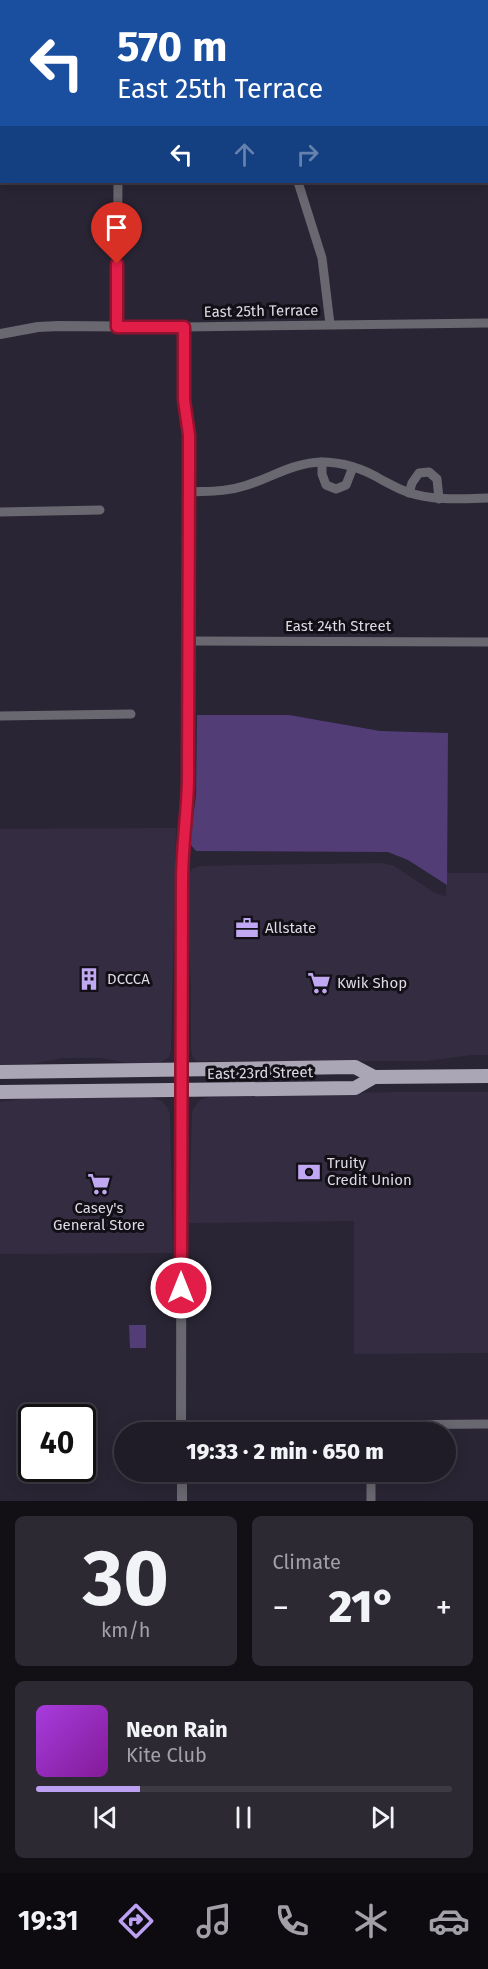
<!DOCTYPE html>
<meta charset="utf-8">
<style>
:root{--surface:#201c27;--page:#2d2933;--text:#f1f3f6;--muted:#a2a1a7;--line:#3d3a44;--accent:#bca0f2}
body{margin:0;font-family:"Fira Sans",sans-serif;background:var(--page);color:var(--text);height:100vh;display:flex;flex-direction:column;font-size:22px;white-space:nowrap}
*{box-sizing:border-box;margin:0}
p{font-size:20px;color:var(--muted)}
.icon{flex:none;width:33px;height:33px;fill:none;stroke:currentColor;stroke-width:2;stroke-linecap:round;stroke-linejoin:round}
.map{position:relative;height:1501px;overflow:hidden}
.sheet{display:flex;flex-direction:column;gap:15px;padding:15px;background:#120f15;flex:1}
.sheet>*{flex:none}
.hud{position:absolute;left:0px;top:0px;width:489px;height:183px;box-shadow:0 3px 15px #0003,0 0 0 2px var(--line);background:#1a4fa0;color:#fff;overflow:hidden}
.speed{position:absolute;left:18px;top:1404px;display:flex;gap:12px;font-size:30px;font-weight:700;text-align:center}
.speed>*{display:grid;place-content:center;width:78px;height:78px;border-radius:50%;background:var(--surface);box-shadow:0 3px 15px #0003,0 0 0 2px var(--line);line-height:1}
.speed .limit{border:3px solid #111;border-radius:9px;background:#fff;color:#111}
.pin{position:absolute;display:grid;place-items:center;width:51px;height:51px;color:#fff;margin:-62px -26px;border-radius:50% 50% 50% 0;rotate:-45deg;box-shadow:0 0 6px #0007}
.pin .icon{rotate:45deg}
.me{position:absolute;width:66px;margin:-33px;rotate:0deg;stroke-linejoin:round;filter:drop-shadow(0 0 4px #0008)}
.turn{display:flex;align-items:center;gap:21px;height:126px;padding:0 18px;font-size:27px}
.turn .icon{width:78px;height:78px;stroke-width:2.5}
.turn b{display:block;font-size:42px;line-height:51px}
.lanes{display:flex;align-items:center;height:57px;padding:0 18px;background:#0003;justify-content:center;gap:30px;direction:ltr}
.lanes .off{opacity:.35}
.big{font-size:45px;font-weight:800;line-height:1.1}
.sheet .tile{flex:1;display:flex;flex-direction:column;justify-content:center;gap:9px;min-width:0;padding:0 21px;border-radius:9px;background:var(--page)}
.sheet .dial{align-items:center;gap:0}
.dial b{font-size:78px;line-height:1}
.song{display:flex;align-items:center;gap:18px}
.cover{width:72px;height:72px;border-radius:9px;background:linear-gradient(135deg,hsl(280 70% 55%),hsl(290 70% 35%))}
.played{height:6px;border-radius:3px;background:linear-gradient(90deg,var(--accent) 25%,var(--line) 25%)}
.keys{display:flex;justify-content:space-around;direction:ltr}
.heat{display:flex;justify-content:space-between;align-items:center;font-size:33px;direction:ltr}
.sheet .tiles{flex:1;display:grid;gap:15px;grid-template-columns:1fr 1fr}
.tile:last-child{grid-column:span 2}
.trip{position:absolute;left:114px;top:1422px;width:342px;height:60px;border-radius:30px;background:var(--surface);box-shadow:0 3px 15px #0003,0 0 0 2px var(--line);font-weight:800;line-height:60px;text-align:center}
.menu{display:flex;height:96px;justify-content:space-around;align-items:center;background:#0d0b10;color:var(--muted)}
.menu .icon{width:42px;height:42px}
.menu .current{color:var(--accent)}
.menu b{font-size:27px;color:var(--text)}
.map>svg:first-child{display:block}
.built{fill:#342d42}
.green{fill:#523d76}
.lines{fill:none;stroke-linecap:round;stroke-linejoin:round}
.minor{stroke:#69676f;stroke-width:9}
.tertiary{stroke:#69676f;stroke-width:10}
.primary{stroke:#aba6b6;stroke-width:14}
.route-casing{stroke:#92132f;stroke-width:15}
.route{stroke:#e11d48;stroke-width:10}
.labels{text-anchor:middle;dominant-baseline:central;stroke-width:6;stroke-linejoin:round;paint-order:stroke}
.street-label{font-size:15px;fill:#dddae4;stroke:#120f16}
.poi-label{font-size:15px;fill:#dddae4;stroke:#120f16;text-anchor:start}
</style>
<div class="map">
<svg width="488" height="1501" viewBox="0 0 488 1501">
<rect width="100%" height="100%" fill="#2a2534"/>
<g class="built">
<path d="M176 828 171 1051 169 1057 160 1063 133 1064 102 1058H62L32 1064 0 1065V829Z"/>
<path d="M381 863 394 866 433 892 446 897 447 873H488V1055H471L427 1061H197L192 1056 191 1048V982L189 945V874L192 869 200 866Z"/>
<path d="M395 1092H488V1353L354 1354V1221L189 1223 192 1114 193 1109 200 1100 209 1097Z"/>
<path d="M149 1097 162 1101 167 1107 170 1114 173 1253 0 1254V1102L29 1098Z"/>
</g>
<g class="green">
<path d="M197 715H289L380 731 448 733 447 885 408 860 388 852 196 851 190 844V839L196 796Z"/>
<path d="M129 1325H146V1348H130Z"/>
</g>
<g class="lines">
<g class="minor">
<path d="M314 0 320 2"/>
<path d="M11 2 13 0"/>
<path d="M119 2V0"/>
<path d="M285 2V0"/>
<path d="M0 12 2 10"/>
<path d="M298 182 322 258 330 324"/>
<path d="M117 327 118 182"/>
<path d="M184 327 488 323"/>
<path d="M322 462V474L326 485 336 489 346 485 353 467"/>
<path d="M189 492C208 491 226 492 244 486 271 478 292 463 321 462 343 462 364 469 382 480 390 484 398 489 407 492 433 501 460 499 488 498"/>
<path d="M409 493 412 483 419 473 429 472 437 479 439 499"/>
<path d="M0 512 100 510"/>
<path d="M189 641 488 642"/>
<path d="M0 716 131 714"/>
<path d="M371 1432V1425L488 1424"/>
<path d="M371 1472V1501"/>
</g>
<g class="tertiary">
<path d="M0 334 38 327 59 326 184 327V400L189 435 188 782 182 859 181 1432"/>
<path d="M182 1472V1501"/>
</g>
<g class="primary">
<path d="M0 1072 355 1067 374 1077 488 1076"/>
<path d="M0 1092 355 1088 374 1077"/>
</g>
</g>
<g class="lines">
<g class="route-casing">
<path id="route" d="M117 264V327H184V400L189 435V473L188 782C187 816 182 848 182 882L181 1288"/>
</g>
<use href="#route" class="route"/>
</g>
<defs>
<g id="office-bare" transform="scale(1.8)"><path d="M-6-3h4V-5.5h4V-3h4V5H-6ZM-1-4.5V-3h2v-1.5ZM-6 0V1H6V0Z" fill="#c1a8f3" stroke="#120f16" stroke-width="2.5" paint-order="stroke"/></g>
<g id="building-bare" transform="scale(1.8)"><path d="M-4-6H4V6H1V3H-1V6H-4ZM-2.5-4.3h1.7v1.8h-1.7ZM.8-4.3h1.7v1.8H.8ZM-2.5-1h1.7V.8h-1.7ZM.8-1h1.7V.8H.8Z" fill="#c1a8f3" stroke="#120f16" stroke-width="2.5" paint-order="stroke"/></g>
<g id="supermarket-bare" transform="scale(1.8)"><path d="M-6-5.5h2.5l.6 2H6L4.5 2H-2.5L-4.4-4H-6ZM-1.5 3.2a1.3 1.3 0 1 0 .1 0ZM3 3.2a1.3 1.3 0 1 0 .1 0Z" fill="#c1a8f3" stroke="#120f16" stroke-width="2.5" paint-order="stroke"/></g>
<g id="bank-bare" transform="scale(1.8)"><path d="M-6-4H6V4H-6ZM0-2.3a2.3 2.3 0 1 0 0 4.6a2.3 2.3 0 1 0 0-4.6Z" fill="#c1a8f3" stroke="#120f16" stroke-width="2.5" paint-order="stroke"/></g>
</defs>
<g fill-rule="evenodd">
<use href="#office-bare" x="247" y="928"/>
<use href="#building-bare" x="89" y="979"/>
<use href="#supermarket-bare" x="319" y="983"/>
<use href="#bank-bare" x="309" y="1172"/>
<use href="#supermarket-bare" x="99" y="1184"/>
</g>
<g class="labels">
<g class="street-label">
<text transform="translate(261 311) rotate(-1)">East 25th Terrace</text>
<text x="338" y="626">East 24th Street</text>
<text transform="translate(260 1073) rotate(-1)">East 23rd Street</text>
</g>
<g class="poi-label">
<text x="265" y="928">Allstate</text>
<text x="107" y="979">DCCCA</text>
<text x="337" y="983">Kwik Shop</text>
<text x="327" y="1163">Truity<tspan x="327" dy="17">Credit Union</tspan></text>
<text x="99" y="1208" text-anchor="middle">Casey's<tspan x="99" dy="17">General Store</tspan></text>
</g>
</g>
</svg>
<div class="speed"><div class="limit">40</div></div>
<div class="pin" style="left:117px;top:264px;background:#d93025"><svg class="icon" aria-label="arrive" viewBox="0 0 24 24"><path d="M6 21V4h12l-3 4 3 4H6"/></svg></div>
<svg class="me" style="left:181px;top:1288px" viewBox="-20 -20 40 40"><circle r="17" fill="#e11d48" stroke="#fff" stroke-width="3"/><path d="M0-11L8 9 0 5-8 9z" fill="#fff"/></svg>
<div class="trip">19:33 · 2 min · 650 m</div>
<div class="hud">
<div class="turn"><svg class="icon" aria-label="left" viewBox="0 0 24 24"><path d="M17 20v-9H6M10 6l-5 5 5 5"/></svg><div><b>570 m</b>East 25th Terrace</div></div>
<div class="lanes"><svg class="icon" aria-label="left" viewBox="0 0 24 24"><path d="M17 20v-9H6M10 6l-5 5 5 5"/></svg><svg class="icon off" aria-label="ahead" viewBox="0 0 24 24"><path d="M12 20V5M6 11l6-6 6 6"/></svg><svg class="icon off" aria-label="right" viewBox="0 0 24 24"><path d="M7 20v-9h11M14 6l5 5-5 5"/></svg></div>
</div>
</div>
<section class="sheet">
<div class="tiles">
<div class="tile dial"><b>30</b><p>km/h</p></div>
<div class="tile"><p>Climate</p>
<div class="heat"><a>−</a><b class="big">21°</b><a>+</a></div>
</div>
<div class="tile">
<div class="song"><i class="cover"></i><div><b>Neon Rain</b><p>Kite Club</p></div></div>
<div class="played"></div>
<div class="keys"><svg class="icon" aria-label="previous" viewBox="0 0 24 24"><path d="M18 5L8 12l10 7zM5 5v14"/></svg><svg class="icon" aria-label="pause" viewBox="0 0 24 24"><path d="M8 5v14M16 5v14"/></svg><svg class="icon" aria-label="next" viewBox="0 0 24 24"><path d="M6 5l10 7-10 7zM19 5v14"/></svg></div>
</div>
</div>
</section>
<nav class="menu">
<b>19:31</b>
<svg class="icon current" aria-label="directions" viewBox="0 0 24 24"><path d="M12 3l9 9-9 9-9-9zM9 14v-3h6M13 9l2 2-2 2"/></svg>
<svg class="icon" aria-label="music" viewBox="0 0 24 24"><path d="M9 18V5l10-2v13"/><circle cx="6" cy="18" r="3"/><circle cx="16" cy="16" r="3"/></svg>
<svg class="icon" aria-label="phone" viewBox="0 0 24 24"><path d="M5 4h4l2 5-3 2q2 4 5 5l2-3 5 2v4C11 20 4 13 5 4z"/></svg>
<svg class="icon" aria-label="climate" viewBox="0 0 24 24"><path d="M12 3v18M4 7l16 10M4 17L20 7"/></svg>
<svg class="icon" aria-label="car" viewBox="0 0 24 24"><path d="M5 17H2v-5l4-1 3-4h7l3 4 3 1v5h-3M9 17h6M6 11h13"/><circle cx="7" cy="17" r="2"/><circle cx="17" cy="17" r="2"/></svg>
</nav>
